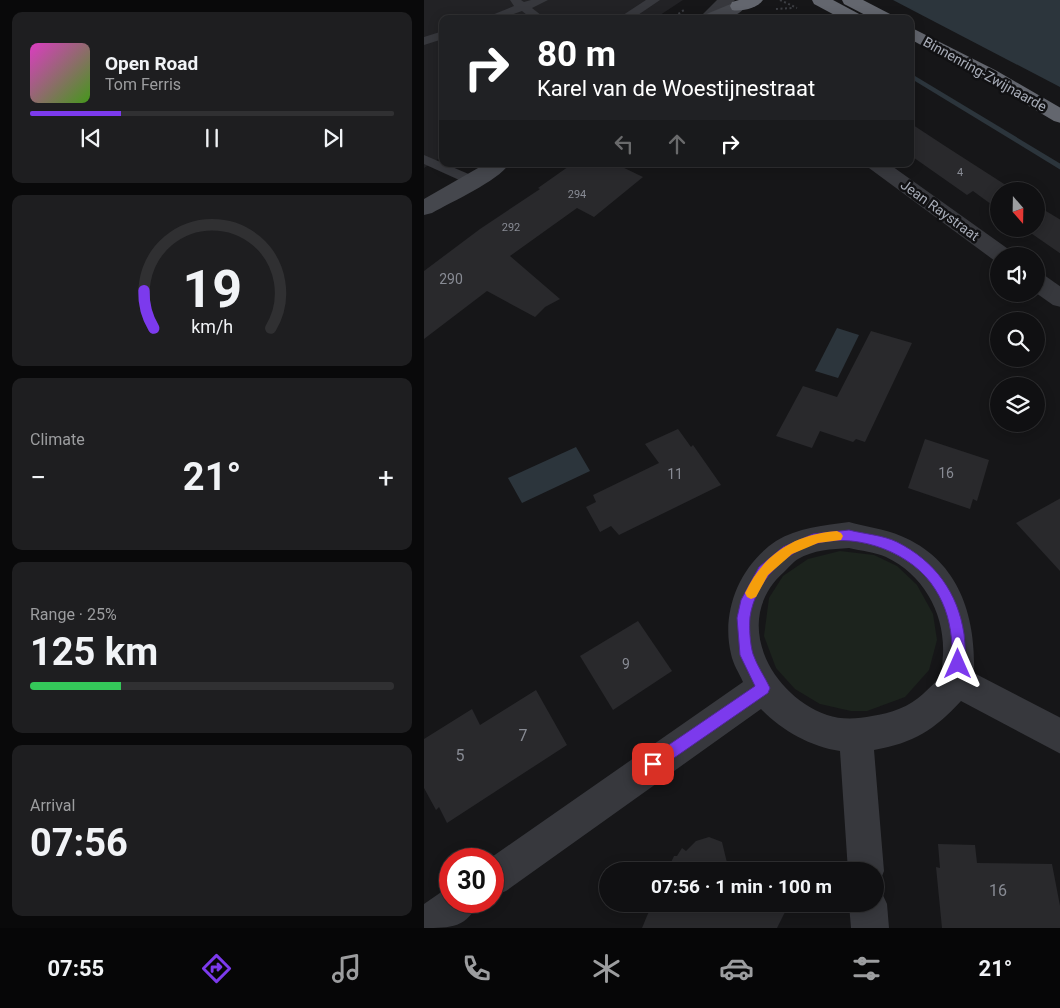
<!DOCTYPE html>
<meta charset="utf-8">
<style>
:root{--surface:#101012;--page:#1e1e20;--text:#f1f3f6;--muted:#9c9d9f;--line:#303032;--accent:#7c3aed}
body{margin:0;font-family:Roboto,sans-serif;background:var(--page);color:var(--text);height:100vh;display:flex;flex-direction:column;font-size:19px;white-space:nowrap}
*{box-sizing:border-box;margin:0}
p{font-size:16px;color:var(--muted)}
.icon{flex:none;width:28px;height:28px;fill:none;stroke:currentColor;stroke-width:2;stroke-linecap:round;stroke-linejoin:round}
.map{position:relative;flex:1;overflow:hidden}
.details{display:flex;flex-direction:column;gap:12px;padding:12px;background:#09090a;width:424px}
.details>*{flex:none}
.hud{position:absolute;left:15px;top:15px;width:475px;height:152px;border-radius:10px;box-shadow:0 2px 12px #0003,0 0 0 1px var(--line);background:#202124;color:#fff;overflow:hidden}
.needle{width:32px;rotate:160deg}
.fabs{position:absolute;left:566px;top:182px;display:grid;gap:10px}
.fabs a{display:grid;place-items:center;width:55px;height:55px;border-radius:50%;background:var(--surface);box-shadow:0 2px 12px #0003,0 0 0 1px var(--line);font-size:25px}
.speed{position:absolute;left:15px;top:848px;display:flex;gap:10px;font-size:25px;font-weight:700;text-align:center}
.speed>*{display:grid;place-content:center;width:65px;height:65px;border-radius:50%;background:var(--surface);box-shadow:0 2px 12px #0003,0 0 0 1px var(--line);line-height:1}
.speed .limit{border:8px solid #d22;background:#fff;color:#111}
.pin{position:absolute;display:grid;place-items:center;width:42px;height:42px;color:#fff;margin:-21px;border-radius:10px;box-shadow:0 2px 8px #0006}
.me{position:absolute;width:55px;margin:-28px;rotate:0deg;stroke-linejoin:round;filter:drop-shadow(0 0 4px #0008)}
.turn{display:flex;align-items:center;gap:18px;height:105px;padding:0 15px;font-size:22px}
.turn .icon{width:65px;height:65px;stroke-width:2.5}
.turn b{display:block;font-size:35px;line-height:42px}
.lanes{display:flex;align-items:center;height:48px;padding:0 15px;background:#0003;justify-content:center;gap:25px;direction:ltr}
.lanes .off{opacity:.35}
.big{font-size:38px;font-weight:700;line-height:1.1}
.details .card{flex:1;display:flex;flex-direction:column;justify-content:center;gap:8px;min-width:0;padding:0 18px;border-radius:10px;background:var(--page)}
.details .dial{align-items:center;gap:0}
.dial svg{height:130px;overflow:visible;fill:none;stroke:var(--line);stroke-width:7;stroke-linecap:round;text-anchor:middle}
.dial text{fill:var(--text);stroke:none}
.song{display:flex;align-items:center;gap:15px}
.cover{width:60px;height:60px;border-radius:8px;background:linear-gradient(135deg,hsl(310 70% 55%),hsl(100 70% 35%))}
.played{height:5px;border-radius:2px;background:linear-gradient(90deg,var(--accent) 25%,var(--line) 25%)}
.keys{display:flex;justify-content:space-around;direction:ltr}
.heat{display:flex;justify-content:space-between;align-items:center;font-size:28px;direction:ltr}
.charge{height:8px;border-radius:4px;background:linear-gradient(90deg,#34c759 25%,var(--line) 0)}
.trip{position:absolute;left:175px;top:862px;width:285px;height:50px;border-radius:25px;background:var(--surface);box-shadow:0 2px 12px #0003,0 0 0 1px var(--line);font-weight:700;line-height:50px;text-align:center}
.tabs{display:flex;height:80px;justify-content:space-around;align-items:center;background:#060607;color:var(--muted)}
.tabs .icon{width:35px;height:35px}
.tabs .on{color:var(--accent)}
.tabs b{font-size:22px;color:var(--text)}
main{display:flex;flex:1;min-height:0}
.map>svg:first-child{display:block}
.built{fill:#222225}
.green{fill:#1c231d}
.water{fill:#2c353c}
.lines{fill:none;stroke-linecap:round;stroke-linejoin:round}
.stream{fill:#2c353c;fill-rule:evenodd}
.building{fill:#29292c}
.path{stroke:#3d3f44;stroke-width:2;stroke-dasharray:2 2.5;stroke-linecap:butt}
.lane{fill:#37383d;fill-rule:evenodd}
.street{fill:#37383d;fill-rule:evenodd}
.secondary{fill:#45474d;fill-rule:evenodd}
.highway{fill:#63666e;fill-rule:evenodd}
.route{fill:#7c3aed;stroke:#51269a}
.slow{fill:#f59e0b}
.labels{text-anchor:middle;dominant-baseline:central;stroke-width:5;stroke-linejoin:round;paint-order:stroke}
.far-number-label{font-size:11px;fill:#888b94}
.far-street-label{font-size:14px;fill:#a8adb8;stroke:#111113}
.number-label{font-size:14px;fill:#888b94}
.near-number-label{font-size:16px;fill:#888b94}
</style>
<main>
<section class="details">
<div class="card">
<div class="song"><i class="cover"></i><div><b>Open Road</b><p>Tom Ferris</p></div></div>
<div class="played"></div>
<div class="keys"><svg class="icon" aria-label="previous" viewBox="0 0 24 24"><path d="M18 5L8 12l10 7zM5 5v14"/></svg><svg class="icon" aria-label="pause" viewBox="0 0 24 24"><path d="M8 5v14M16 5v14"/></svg><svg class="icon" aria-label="next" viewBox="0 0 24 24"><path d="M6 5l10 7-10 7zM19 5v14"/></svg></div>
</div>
<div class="card dial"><svg viewBox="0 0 100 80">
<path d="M14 69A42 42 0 1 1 86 69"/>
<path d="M14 69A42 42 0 0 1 8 46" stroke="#7c3aed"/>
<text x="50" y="56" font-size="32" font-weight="700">19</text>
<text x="50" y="72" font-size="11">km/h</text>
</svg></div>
<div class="card"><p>Climate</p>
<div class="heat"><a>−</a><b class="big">21°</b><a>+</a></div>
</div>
<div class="card"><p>Range · 25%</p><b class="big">125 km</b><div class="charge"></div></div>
<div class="card"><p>Arrival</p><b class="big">07:56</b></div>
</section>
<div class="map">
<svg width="637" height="928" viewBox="0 0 637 928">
<rect width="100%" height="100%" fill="#161618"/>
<path class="built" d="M0 0H259L230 19H19V156L0 168Z"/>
<path class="green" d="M416 551 450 555 473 566 493 585 509 614 513 640 505 670 481 697 443 711H427L396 704 371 689 352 668 340 636 345 598 359 576 384 559Z"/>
<g class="water">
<path d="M469 0H636V87L490 11Z"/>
<path d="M413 328 435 335 414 378 391 371Z"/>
<path d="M152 447 166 471 98 503 84 478Z"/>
</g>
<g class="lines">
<path class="stream" d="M486 73 637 164V170L486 78Z"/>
</g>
<g class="building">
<path d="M486 123 521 146 591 191H575V210L549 191 543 195 486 155Z"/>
<path d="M148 164H192L219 177 170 217 153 208 86 256 136 299 121 307 111 317 63 291 0 339V271L56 229 116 189 114 188Z"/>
<path d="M612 205 637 220V254L601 229H612Z"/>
<path d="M447 331 488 343 441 442 432 439 429 442 396 431 388 448 352 436 379 386 413 397Z"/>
<path d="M254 429 267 447 269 445 297 485 195 535 187 526 176 532 162 507 172 502 169 495 235 463 221 444Z"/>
<path d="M501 439 565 460 553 501 549 499 546 509 484 488Z"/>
<path d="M637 498V572L592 523Z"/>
<path d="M214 621 248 671 189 710 156 656Z"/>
<path d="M112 690 143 745 23 823 15 807 12 810 0 788V739L48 709 56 725Z"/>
<path d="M285 837 298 842 305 871H243L250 856H253L258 848 262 851 272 841Z"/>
<path d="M514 844 551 845 553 863 628 864 637 911V928H518L512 867 516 868Z"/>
<path d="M228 904H356L363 908 353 928H218Z"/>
</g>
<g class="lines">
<g class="path">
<path d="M356 0 373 8"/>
<path d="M352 9 368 8"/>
<path d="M247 19 260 10"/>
</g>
<g class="lane">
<path d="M86 0H97L100 2 107 0H124L108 8 122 19H108L98 11 76 19H58L90 6Z"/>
<path d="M222 0H236L208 19H193Z"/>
<path d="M19 31V39L0 45V37Z"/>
<path d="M0 155 54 178 56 181 54 184H44L0 164Z"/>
</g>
<g class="street">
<path d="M293 0H311L292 19H274Z"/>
<path d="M442 164H465L587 251 590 256H575V263L571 261 445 168Z"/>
<path d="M612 273 620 275 637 287V307L629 305 612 293Z"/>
<path d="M425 522C442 527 461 529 477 536 535 560 552 616 550 673L637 718V754L537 701C510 730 490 743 450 750L460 871 455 884 451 886V871H424L416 751C387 747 357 730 337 709L82 891 69 896V859H65L319 682C315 673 309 664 307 654 297 612 315 566 352 541 373 528 401 525 425 522ZM425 548C437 551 451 552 462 557 500 575 521 614 519 655 518 661 519 670 517 674 514 681 504 689 499 694 485 707 467 713 448 716 434 719 417 720 403 715 345 694 307 619 360 572 364 568 369 562 374 559 389 550 408 549 425 548Z"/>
<path d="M26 886V901H55C43 928 27 928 0 928V904Z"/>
<path d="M451 888 457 891 463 904 465 928H427L425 904H451Z"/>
</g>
<g class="secondary">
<path d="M314 1 320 2 322 6C313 20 292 19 278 19L280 15Z"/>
<path d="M61 164H85C74 181 27 202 8 213L0 215V199Z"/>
</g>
<g class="highway">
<path d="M315 0H339C334 8 317 12 308 10L306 6 308 2Z"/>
<path d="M388 0H409L437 15 439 19H418L390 4Z"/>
<path d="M418 0H439L468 15 470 19H449L420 4Z"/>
<path d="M486 27 573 71 637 108V123L630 121 559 79 486 39Z"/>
</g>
</g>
<path class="route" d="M425 530C440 534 459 535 473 542 511 561 534 593 540 634 541 645 543 658 538 668L534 670 529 668C526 661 529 654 528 646 527 625 522 606 511 589 489 553 435 533 394 543 361 551 331 582 326 617 325 627 326 644 329 654 333 666 341 677 346 688L344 693 234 769 229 771 224 769 222 764 224 759 331 686 316 655 313 618 317 600 335 567 359 547 389 534Z"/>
<path class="slow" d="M413 531 417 533 419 536 417 540 394 543 368 554 344 575 332 597 327 599 323 597 321 593C339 554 371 534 413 531Z"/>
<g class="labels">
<g class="far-number-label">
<text x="536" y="172">4</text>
<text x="153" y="194">294</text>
<text x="87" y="227">292</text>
</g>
<g class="far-street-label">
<text transform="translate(561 74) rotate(29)">Binnenring-Zwijnaarde</text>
<text transform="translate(516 210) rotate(36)">Jean Raystraat</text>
</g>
<g class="number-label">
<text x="27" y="279">290</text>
<text x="522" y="473">16</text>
<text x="251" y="474">11</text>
<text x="202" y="664">9</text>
</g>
<g class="near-number-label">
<text x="99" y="735">7</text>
<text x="36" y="755">5</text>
<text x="574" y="890">16</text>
</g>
</g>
</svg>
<div class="fabs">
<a><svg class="needle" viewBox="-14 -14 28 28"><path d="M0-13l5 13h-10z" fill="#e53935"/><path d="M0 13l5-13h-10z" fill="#9c9d9f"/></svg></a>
<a><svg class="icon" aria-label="sound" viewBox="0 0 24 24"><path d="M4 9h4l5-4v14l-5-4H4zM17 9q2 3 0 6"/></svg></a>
<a><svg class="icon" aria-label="search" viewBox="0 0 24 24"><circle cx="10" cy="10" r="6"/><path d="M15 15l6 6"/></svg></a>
<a><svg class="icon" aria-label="layers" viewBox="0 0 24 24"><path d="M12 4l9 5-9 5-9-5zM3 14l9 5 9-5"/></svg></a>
</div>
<div class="speed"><div class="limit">30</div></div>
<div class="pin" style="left:229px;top:764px;background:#d93025"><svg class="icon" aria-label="arrive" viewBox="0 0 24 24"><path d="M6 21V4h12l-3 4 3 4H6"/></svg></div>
<svg class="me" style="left:534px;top:664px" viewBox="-20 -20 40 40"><path d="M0-17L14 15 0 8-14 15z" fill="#7c3aed" stroke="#fff" stroke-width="4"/></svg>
<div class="trip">07:56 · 1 min · 100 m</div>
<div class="hud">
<div class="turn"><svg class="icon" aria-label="right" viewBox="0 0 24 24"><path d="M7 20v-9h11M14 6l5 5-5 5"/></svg><div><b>80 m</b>Karel van de Woestijnestraat</div></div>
<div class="lanes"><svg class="icon off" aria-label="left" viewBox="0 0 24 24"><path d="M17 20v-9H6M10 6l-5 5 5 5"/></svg><svg class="icon off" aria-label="ahead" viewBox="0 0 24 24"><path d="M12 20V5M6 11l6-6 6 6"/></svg><svg class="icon" aria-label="right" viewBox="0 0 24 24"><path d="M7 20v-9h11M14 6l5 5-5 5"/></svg></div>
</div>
</div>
</main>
<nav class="tabs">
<b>07:55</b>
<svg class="icon on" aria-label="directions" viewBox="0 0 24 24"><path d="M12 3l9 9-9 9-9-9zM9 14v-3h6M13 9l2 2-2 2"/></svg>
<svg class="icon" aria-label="music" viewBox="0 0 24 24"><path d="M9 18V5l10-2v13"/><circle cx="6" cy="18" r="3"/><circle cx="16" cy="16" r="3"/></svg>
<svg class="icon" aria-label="phone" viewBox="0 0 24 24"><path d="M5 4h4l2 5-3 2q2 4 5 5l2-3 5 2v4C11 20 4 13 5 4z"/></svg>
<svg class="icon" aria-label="climate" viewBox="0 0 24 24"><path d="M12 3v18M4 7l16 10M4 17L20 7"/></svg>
<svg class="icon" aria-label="car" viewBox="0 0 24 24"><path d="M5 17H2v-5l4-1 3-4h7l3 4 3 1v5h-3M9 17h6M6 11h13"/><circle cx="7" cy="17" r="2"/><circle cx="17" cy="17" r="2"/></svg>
<svg class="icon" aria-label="filters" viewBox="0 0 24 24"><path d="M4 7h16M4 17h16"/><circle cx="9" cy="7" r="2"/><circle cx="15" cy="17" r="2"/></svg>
<b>21°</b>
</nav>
